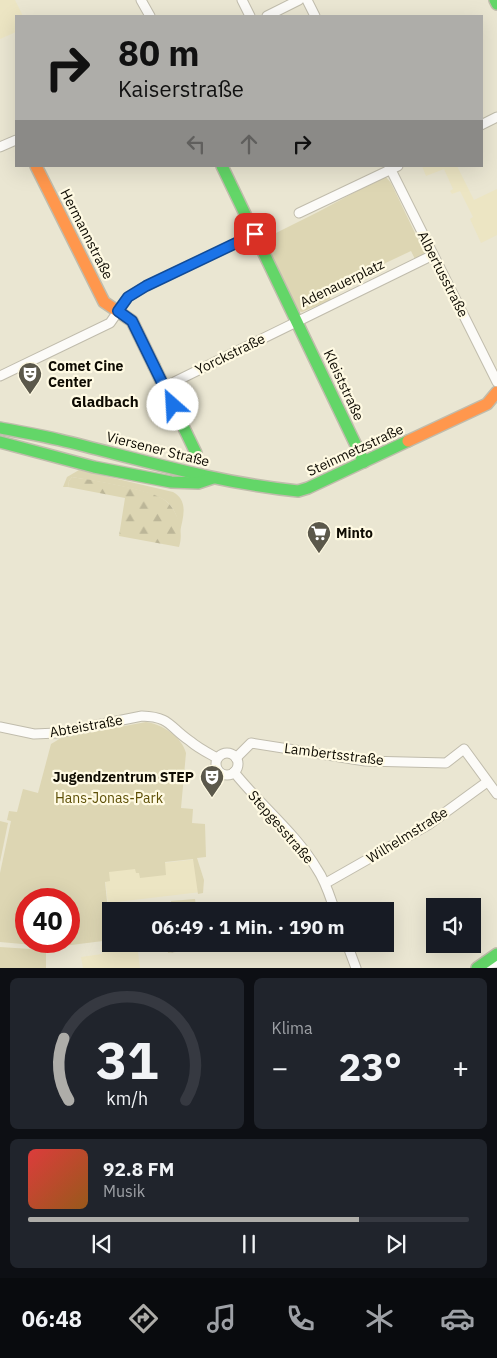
<!DOCTYPE html>
<html lang="de">
<meta charset="utf-8">
<style>
:root{--surface:#171b24;--page:#20242c;--text:#f1f3f6;--muted:#9ea1a6;--line:#363941;--accent:#aeada9}
body{margin:0;font-family:"IBM Plex Sans",sans-serif;background:var(--page);color:var(--text);height:100vh;display:flex;flex-direction:column;font-size:19px;white-space:nowrap}
*{box-sizing:border-box;margin:0}
p{font-size:16px;color:var(--muted)}
.icon{flex:none;width:28px;height:28px;fill:none;stroke:currentColor;stroke-width:2;stroke-linecap:round;stroke-linejoin:round}
.map{position:relative;height:968px;overflow:hidden}
.panel{display:flex;flex-direction:column;gap:10px;padding:10px;background:#0d0f14;flex:1}
.panel>*{flex:none}
.hud{position:absolute;left:15px;top:15px;width:468px;height:152px;border-radius:0px;box-shadow:0 5px 20px #0002;background:#aeada9;color:#111;overflow:hidden}
.tools{position:absolute;left:426px;top:898px;display:grid;gap:10px}
.tools a{display:grid;place-items:center;width:55px;height:55px;border-radius:0px;background:var(--surface);box-shadow:0 5px 20px #0002;font-size:25px}
.speed{position:absolute;left:15px;top:888px;display:flex;gap:10px;font-size:25px;font-weight:700;text-align:center}
.speed>*{display:grid;place-content:center;width:65px;height:65px;border-radius:50%;background:var(--surface);box-shadow:0 5px 20px #0002;line-height:1}
.speed .limit{border:8px solid #d22;background:#fff;color:#111}
.pin{position:absolute;display:grid;place-items:center;width:42px;height:42px;color:#fff;margin:-21px;border-radius:10px;box-shadow:0 2px 8px #0006}
.me{position:absolute;width:55px;margin:-28px;rotate:334deg;stroke-linejoin:round;filter:drop-shadow(0 0 4px #0008)}
.turn{display:flex;align-items:center;gap:18px;height:105px;padding:0 20px;font-size:22px}
.turn .icon{width:65px;height:65px;stroke-width:2.5}
.turn b{display:block;font-size:35px;line-height:42px}
.lanes{display:flex;align-items:center;height:48px;padding:0 20px;background:#0003;justify-content:center;gap:25px;direction:ltr}
.lanes .off{opacity:.35}
.big{font-size:38px;font-weight:800;line-height:1.1}
.panel .tile{flex:1;display:flex;flex-direction:column;justify-content:center;gap:8px;min-width:0;padding:0 18px;border-radius:8px;background:var(--page)}
.panel .dial{align-items:center;gap:0}
.dial svg{height:130px;overflow:visible;fill:none;stroke:var(--line);stroke-width:7;stroke-linecap:round;text-anchor:middle}
.dial text{fill:var(--text);stroke:none}
.song{display:flex;align-items:center;gap:15px}
.cover{width:60px;height:60px;border-radius:8px;background:linear-gradient(135deg,hsl(0 70% 55%),hsl(30 70% 35%))}
.played{height:5px;border-radius:2px;background:linear-gradient(90deg,var(--accent) 75%,var(--line) 75%)}
.keys{display:flex;justify-content:space-around;direction:ltr}
.heat{display:flex;justify-content:space-between;align-items:center;font-size:28px;direction:ltr}
.panel .tiles{flex:1;display:grid;gap:10px;grid-template-columns:1fr 1fr}
.tile:last-child{grid-column:span 2}
.trip{position:absolute;left:102px;top:902px;width:292px;height:50px;border-radius:0px;background:var(--surface);box-shadow:0 5px 20px #0002;font-weight:800;line-height:50px;text-align:center}
.dock{display:flex;height:80px;justify-content:space-around;align-items:center;background:#090b0e;color:var(--muted)}
.dock .icon{width:35px;height:35px}
.dock .selected{color:var(--accent)}
.dock b{font-size:22px;color:var(--text)}
.map>svg:first-child{display:block}
.built{fill:#ece5c3}
.green{fill:#ddd6b3;fill-rule:evenodd}
.forest{fill:url(#forest-firs)}
.garden{fill:url(#garden-furrows)}
.lines{fill:none;stroke-linecap:round;stroke-linejoin:round}
.street-casing{stroke:#c0bcac;stroke-width:11}
.fast-casing{stroke:#c0bcac;stroke-width:14}
.slow-casing{stroke:#c0bcac;stroke-width:14}
.street{stroke:#fcfbf8;stroke-width:9}
.fast{stroke:#63d668;stroke-width:11}
.slow{stroke:#ff974d;stroke-width:11}
.route-casing{stroke:#114b97;stroke-width:12}
.route{stroke:#1a73e8;stroke-width:9}
.labels{text-anchor:middle;dominant-baseline:central;stroke-width:4.5;stroke-linejoin:round;paint-order:stroke}
.street-label{font-size:14px;fill:#0e0b02;stroke:#fffae3}
.poi-label{font-size:14px;font-weight:bold;fill:#0e0b02;stroke:#fffae3;text-anchor:start}
.park-label{font-size:14px;fill:#5d4f06;stroke:#fffae3}
.neighbourhood-label{font-size:15px;font-weight:bold;fill:#0e0b02;stroke:#fffae3}
</style>
<div class="map">
<svg width="497" height="968" viewBox="0 0 497 968">
<defs>
<pattern id="forest-firs" width="22" height="20" patternUnits="userSpaceOnUse" patternTransform="scale(1.25)"><rect width="22" height="20" fill="#ddd6b3"/><path d="M5 1l3.5 6h-7zM16 11l3.5 6h-7z" fill="#bcb698"/></pattern>
<pattern id="garden-furrows" width="10" height="10" patternUnits="userSpaceOnUse" patternTransform="scale(1.25)"><rect width="10" height="10" fill="#ddd6b3"/><path d="M-1 1l2-2M0 10L10 0M9 11l2-2" fill="none" stroke="#bcb698"/></pattern>
</defs>
<rect width="100%" height="100%" fill="#eae6d2"/>
<g class="built">
<path d="M0 0H15L23 16H16V32L0 39Z"/>
<path d="M422 166H457L474 200 497 189V235L481 243 470 219 473 217 460 191 452 194 450 191 453 189 444 169 426 176Z"/>
<path d="M197 859 201 892 108 903 104 870Z"/>
<path d="M112 944H137L140 968H83L81 957 102 954 101 945Z"/>
</g>
<g class="green">
<path d="M385 176 391 183 426 256 416 261 411 251 358 276 359 280 329 294 331 300 302 312 297 311 264 241 266 238 318 212Z"/>
<path d="M79 470 173 492C189 501 183 517 180 532 178 520 176 509 166 501 152 490 91 480 72 477L69 481 68 487H63L67 477Z"/>
<path d="M146 722C162 724 182 737 186 753L181 808 193 809 192 823 205 824 206 857 197 858 204 880 203 893 198 894 193 859 165 862 166 875 140 878 139 873H136L135 869 109 872 110 881 105 882 111 940 55 947 0 942V873L11 821 7 820 9 811 17 812 23 789 38 793 51 744 61 738ZM26 899H69V941H26Z"/>
<path d="M0 821 8 823 0 862Z"/>
<path d="M195 899 196 906 205 905V911H172L171 901Z"/>
<path d="M0 947 46 950V968H0Z"/>
</g>
<path class="forest" d="M72 477C91 480 152 489 166 501 178 511 184 532 179 547L119 536 125 498 68 487 69 481Z"/>
<path class="garden" d="M167 944H234V945L168 953Z"/>
<g class="lines">
<g class="street-casing">
<g id="street">
<path d="M141 0 150 16"/>
<path d="M242 0 250 16"/>
<path d="M307 0 315 16"/>
<path d="M267 16 299 0"/>
<path d="M481 125 497 117"/>
<path d="M0 147 16 140"/>
<path d="M389 166 497 382"/>
<path d="M299 213 398 166"/>
<path d="M0 376 110 323 128 297 146 286 255 234"/>
<path d="M164 387 433 255"/>
<path d="M0 727 34 734 57 733 142 716C171 717 169 727 190 741 198 748 208 753 217 758"/>
<circle cx="227" cy="764" r="11"/>
<path d="M236 758 251 743 365 761 446 763 464 749 497 794"/>
<path d="M234 772C260 805 295 832 317 869 326 882 330 897 335 911"/>
<path d="M326 883 428 825 487 782"/>
<path d="M347 944 356 968"/>
<path d="M484 964 497 963"/>
</g>
</g>
<g class="fast-casing">
<g id="fast">
<path d="M495 0 497 4"/>
<path d="M222 166 364 462"/>
<path d="M154 366 196 453"/>
<path d="M0 428C20 432 40 435 60 440 139 459 217 483 298 491L308 488 408 441"/>
<path d="M0 442 94 467 171 482 198 483 213 478"/>
<path d="M477 968 497 954"/>
</g>
</g>
<g class="slow-casing">
<g id="slow">
<path d="M36 166 104 302 132 321 154 366"/>
<path d="M408 441 487 404 497 392"/>
</g>
</g>
<use href="#street" class="street"/>
<use href="#fast" class="fast"/>
<use href="#slow" class="slow"/>
</g>
<g class="lines">
<g class="route-casing">
<path id="route" d="M173 405 132 321 118 311 128 297 146 286 255 234"/>
</g>
<use href="#route" class="route"/>
</g>
<defs>
<g id="theatre-pin" transform="scale(1.25)"><path d="M0 17L-7.5 6A9.5 9.5 0 1 1 7.5 6Z" fill="#5b584b" stroke="#fffae3"/><path d="M-5-5.5Q0-4 5-5.5V0Q5 5 0 6Q-5 5-5 0ZM-3.3-2.5H-1v1.5H-3.3ZM1-2.5H3.3v1.5H1ZM-2.8 1Q0 5.5 2.8 1Z" fill="#fff"/></g>
<g id="supermarket-pin" transform="scale(1.25)"><path d="M0 17L-7.5 6A9.5 9.5 0 1 1 7.5 6Z" fill="#5b584b" stroke="#fffae3"/><path d="M-6-5.5h2.5l.6 2H6L4.5 2H-2.5L-4.4-4H-6ZM-1.5 3.2a1.3 1.3 0 1 0 .1 0ZM3 3.2a1.3 1.3 0 1 0 .1 0Z" fill="#fff"/></g>
</defs>
<g fill-rule="evenodd">
<use href="#theatre-pin" x="30" y="374"/>
<use href="#supermarket-pin" x="319" y="533"/>
<use href="#theatre-pin" x="212" y="777"/>
</g>
<g class="labels">
<g class="street-label">
<text transform="translate(87 234) rotate(63)">Hermannstraße</text>
<text transform="translate(443 274) rotate(63)">Albertusstraße</text>
<text transform="translate(342 283) rotate(-26)">Adenauerplatz</text>
<text transform="translate(230 354) rotate(-26)">Yorckstraße</text>
<text transform="translate(344 385) rotate(65)">Kleiststraße</text>
<text transform="translate(158 449) rotate(14)">Viersener Straße</text>
<text transform="translate(355 450) rotate(-25)">Steinmetzstraße</text>
<text transform="translate(86 726) rotate(-10)">Abteistraße</text>
<text transform="translate(334 754) rotate(7)">Lambertsstraße</text>
<text transform="translate(281 827) rotate(49)">Stepgesstraße</text>
<text transform="translate(407 835) rotate(-32)">Wilhelmstraße</text>
</g>
<g class="poi-label">
<text x="48" y="366">Comet Cine<tspan x="48" dy="16">Center</tspan></text>
<text x="336" y="533">Minto</text>
<text x="194" y="777" text-anchor="end">Jugendzentrum STEP</text>
</g>
<g class="park-label">
<text x="109" y="798">Hans-Jonas-Park</text>
</g>
<g class="neighbourhood-label">
<text x="105" y="401">Gladbach</text>
</g>
</g>
</svg>
<div class="tools">
<a><svg class="icon" aria-label="sound" viewBox="0 0 24 24"><path d="M4 9h4l5-4v14l-5-4H4zM17 9q2 3 0 6"/></svg></a>
</div>
<div class="speed"><div class="limit">40</div></div>
<div class="pin" style="left:255px;top:234px;background:#d93025"><svg class="icon" aria-label="arrive" viewBox="0 0 24 24"><path d="M6 21V4h12l-3 4 3 4H6"/></svg></div>
<svg class="me" style="left:173px;top:405px" viewBox="-20 -20 40 40"><circle r="19" fill="#fff"/><path d="M0-13L10 11 0 6-10 11z" fill="#1a73e8"/></svg>
<div class="trip">06:49 · 1 Min. · 190 m</div>
<div class="hud">
<div class="turn"><svg class="icon" aria-label="right" viewBox="0 0 24 24"><path d="M7 20v-9h11M14 6l5 5-5 5"/></svg><div><b>80 m</b>Kaiserstraße</div></div>
<div class="lanes"><svg class="icon off" aria-label="left" viewBox="0 0 24 24"><path d="M17 20v-9H6M10 6l-5 5 5 5"/></svg><svg class="icon off" aria-label="ahead" viewBox="0 0 24 24"><path d="M12 20V5M6 11l6-6 6 6"/></svg><svg class="icon" aria-label="right" viewBox="0 0 24 24"><path d="M7 20v-9h11M14 6l5 5-5 5"/></svg></div>
</div>
</div>
<section class="panel">
<div class="tiles">
<div class="tile dial"><svg viewBox="0 0 100 80">
<path d="M14 69A42 42 0 1 1 86 69"/>
<path d="M14 69A42 42 0 0 1 11 31" stroke="#aeada9"/>
<text x="50" y="56" font-size="32" font-weight="700">31</text>
<text x="50" y="72" font-size="11">km/h</text>
</svg></div>
<div class="tile"><p>Klima</p>
<div class="heat"><a>−</a><b class="big">23°</b><a>+</a></div>
</div>
<div class="tile">
<div class="song"><i class="cover"></i><div><b>92.8 FM</b><p>Musik</p></div></div>
<div class="played"></div>
<div class="keys"><svg class="icon" aria-label="previous" viewBox="0 0 24 24"><path d="M18 5L8 12l10 7zM5 5v14"/></svg><svg class="icon" aria-label="pause" viewBox="0 0 24 24"><path d="M8 5v14M16 5v14"/></svg><svg class="icon" aria-label="next" viewBox="0 0 24 24"><path d="M6 5l10 7-10 7zM19 5v14"/></svg></div>
</div>
</div>
</section>
<nav class="dock">
<b>06:48</b>
<svg class="icon selected" aria-label="directions" viewBox="0 0 24 24"><path d="M12 3l9 9-9 9-9-9zM9 14v-3h6M13 9l2 2-2 2"/></svg>
<svg class="icon" aria-label="music" viewBox="0 0 24 24"><path d="M9 18V5l10-2v13"/><circle cx="6" cy="18" r="3"/><circle cx="16" cy="16" r="3"/></svg>
<svg class="icon" aria-label="phone" viewBox="0 0 24 24"><path d="M5 4h4l2 5-3 2q2 4 5 5l2-3 5 2v4C11 20 4 13 5 4z"/></svg>
<svg class="icon" aria-label="climate" viewBox="0 0 24 24"><path d="M12 3v18M4 7l16 10M4 17L20 7"/></svg>
<svg class="icon" aria-label="car" viewBox="0 0 24 24"><path d="M5 17H2v-5l4-1 3-4h7l3 4 3 1v5h-3M9 17h6M6 11h13"/><circle cx="7" cy="17" r="2"/><circle cx="17" cy="17" r="2"/></svg>
</nav>
